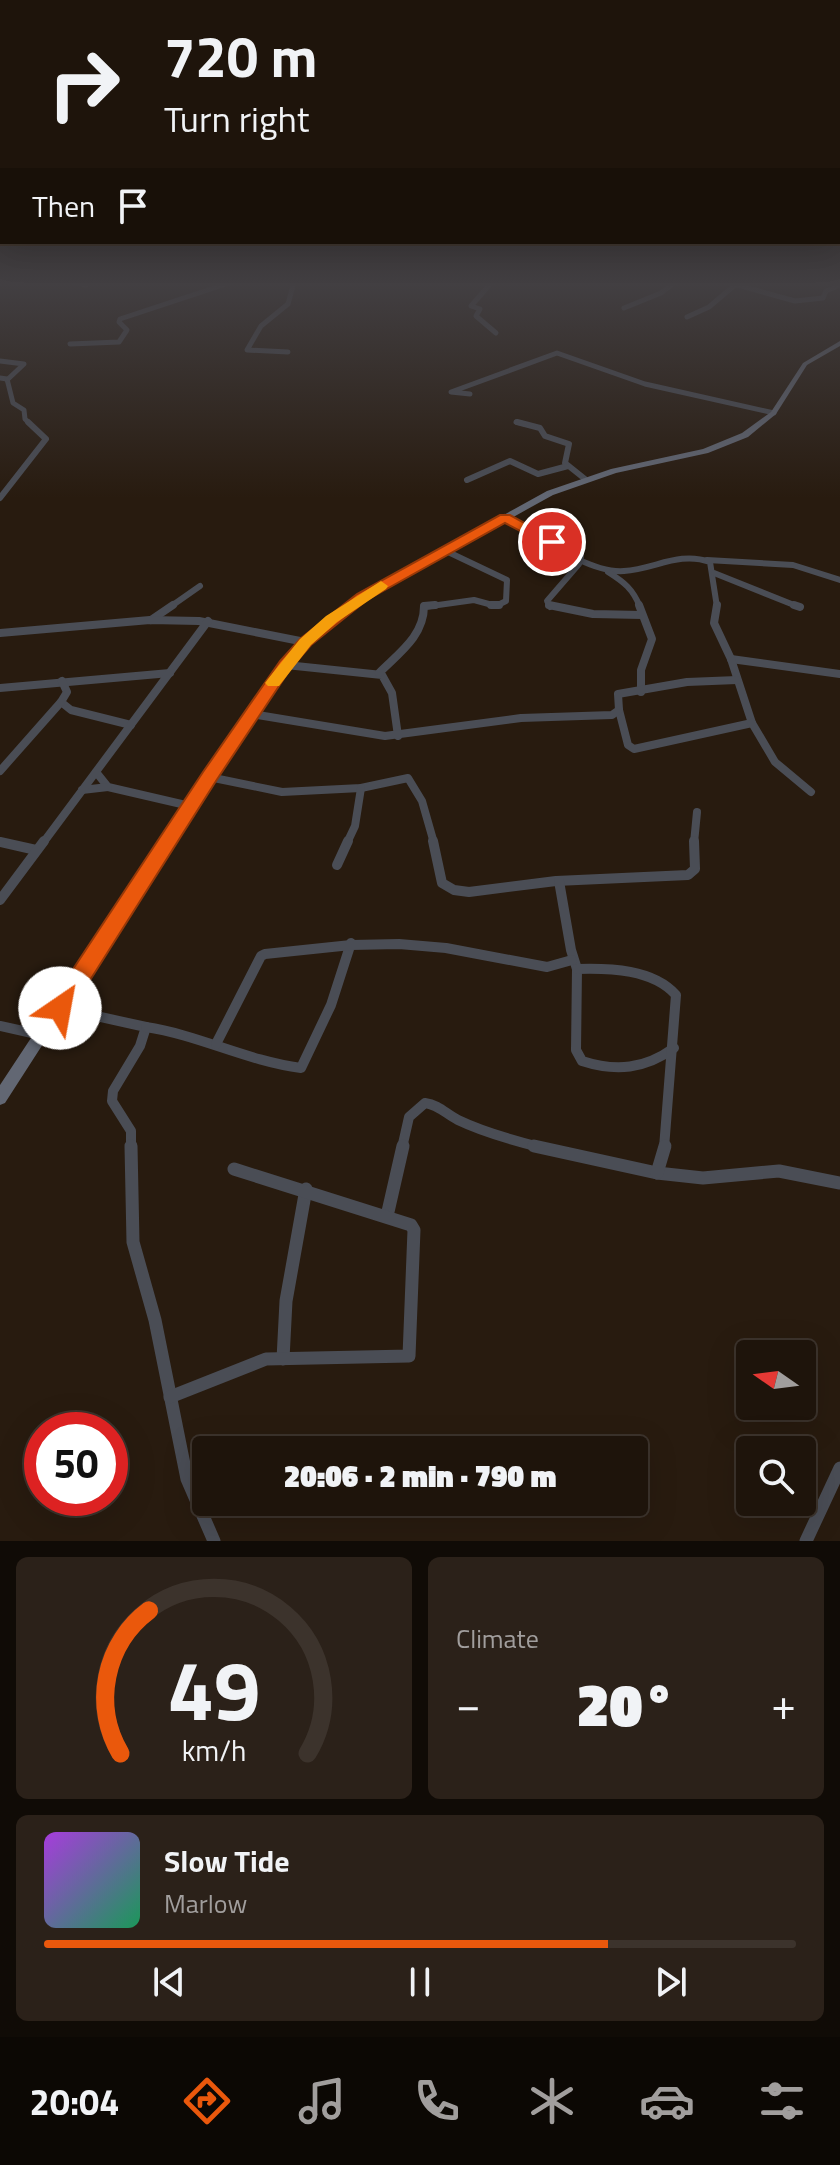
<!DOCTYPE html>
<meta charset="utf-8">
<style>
:root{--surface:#1e140b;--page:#2b2119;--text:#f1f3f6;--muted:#a19e9d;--line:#3c332c;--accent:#ea580c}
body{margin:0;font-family:"Titillium Web",sans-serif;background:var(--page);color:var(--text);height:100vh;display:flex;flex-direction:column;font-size:30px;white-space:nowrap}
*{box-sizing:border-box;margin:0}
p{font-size:26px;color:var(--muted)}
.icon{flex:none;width:44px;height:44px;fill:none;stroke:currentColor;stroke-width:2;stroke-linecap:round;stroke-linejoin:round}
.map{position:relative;height:1541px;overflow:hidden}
.panel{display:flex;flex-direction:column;gap:16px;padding:16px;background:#100b06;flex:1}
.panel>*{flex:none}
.banner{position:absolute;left:0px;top:0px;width:840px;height:244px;box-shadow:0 8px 32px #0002,0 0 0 2px var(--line);background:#1e140b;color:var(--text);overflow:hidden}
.needle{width:52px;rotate:284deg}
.tools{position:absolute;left:736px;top:1340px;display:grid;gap:16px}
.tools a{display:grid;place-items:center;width:80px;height:80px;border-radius:8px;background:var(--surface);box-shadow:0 8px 32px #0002,0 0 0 2px var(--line);font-size:40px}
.speed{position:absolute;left:24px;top:1412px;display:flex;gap:16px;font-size:40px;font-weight:700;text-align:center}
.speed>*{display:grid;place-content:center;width:104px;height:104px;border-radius:50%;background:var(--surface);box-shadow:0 8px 32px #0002,0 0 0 2px var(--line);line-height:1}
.speed .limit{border:12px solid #d22;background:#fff;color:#111}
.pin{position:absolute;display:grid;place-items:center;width:68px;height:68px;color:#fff;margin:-34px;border:4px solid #fff;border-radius:50%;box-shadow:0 2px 8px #0007}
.me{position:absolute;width:88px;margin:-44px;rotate:33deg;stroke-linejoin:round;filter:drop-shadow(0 0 6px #0008)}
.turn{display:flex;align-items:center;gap:28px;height:168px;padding:0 32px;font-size:36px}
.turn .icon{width:104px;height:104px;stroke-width:2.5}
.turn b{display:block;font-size:56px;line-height:68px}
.then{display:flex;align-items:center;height:76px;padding:0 32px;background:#0003;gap:16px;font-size:30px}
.big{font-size:60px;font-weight:800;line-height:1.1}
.panel .widget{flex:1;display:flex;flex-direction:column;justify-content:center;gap:12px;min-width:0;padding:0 28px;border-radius:12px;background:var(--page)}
.panel .dial{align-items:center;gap:0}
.dial svg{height:208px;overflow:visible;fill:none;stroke:var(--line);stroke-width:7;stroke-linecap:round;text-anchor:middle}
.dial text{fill:var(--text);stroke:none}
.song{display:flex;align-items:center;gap:24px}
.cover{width:96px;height:96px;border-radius:12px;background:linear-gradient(135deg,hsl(280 70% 55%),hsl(150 70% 35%))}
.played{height:8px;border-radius:4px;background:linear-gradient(90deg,var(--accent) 75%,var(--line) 75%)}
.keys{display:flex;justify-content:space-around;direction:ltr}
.heat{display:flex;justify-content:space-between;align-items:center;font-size:44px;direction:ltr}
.panel .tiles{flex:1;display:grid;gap:16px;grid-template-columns:1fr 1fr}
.widget:last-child{grid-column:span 2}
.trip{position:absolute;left:192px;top:1436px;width:456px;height:80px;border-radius:8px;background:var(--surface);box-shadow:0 8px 32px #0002,0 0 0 2px var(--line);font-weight:800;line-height:80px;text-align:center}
.dock{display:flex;height:128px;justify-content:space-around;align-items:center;background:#0c0804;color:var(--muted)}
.dock .icon{width:56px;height:56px}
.dock .selected{color:var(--accent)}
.dock b{font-size:36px;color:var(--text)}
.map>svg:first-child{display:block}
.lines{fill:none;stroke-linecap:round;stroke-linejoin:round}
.minor-far4{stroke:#4a4d55;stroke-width:5}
.minor-far3{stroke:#4a4d55;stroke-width:6}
.minor-far2{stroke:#4a4d55;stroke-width:8}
.minor-far1{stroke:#4a4d55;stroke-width:10}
.minor{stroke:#4a4d55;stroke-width:13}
.secondary{fill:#626773;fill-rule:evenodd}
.route{fill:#ea580c;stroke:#983908;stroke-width:2}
.slow{fill:#f59e0b}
</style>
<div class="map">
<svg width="840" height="1541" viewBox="0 0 840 1541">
<rect width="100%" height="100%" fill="#281b0f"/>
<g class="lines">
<g class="minor-far4">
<path d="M72 282 86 285"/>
<path d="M492 282 471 306 480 309 476 316 496 333"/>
<path d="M727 282 795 301 823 298 826 291 840 285"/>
<path d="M624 308 661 293 675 282"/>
<path d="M687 317 709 307 736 284"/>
<path d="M70 344 119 342 127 330 119 322 120 319 232 282"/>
<path d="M288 352 247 350 261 326 288 304 294 282"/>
<path d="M0 361 24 364 7 380"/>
<path d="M0 378 7 379 13 403 24 410 25 419 30 424"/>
<path d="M470 394 451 392 557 353 645 384 774 413"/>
<path d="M516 422 525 424"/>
</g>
<g class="minor-far3">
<path d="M517 422 540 428 545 436 569 444 565 463 585 479"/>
<path d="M467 480 510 461 538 474 568 466"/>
<path d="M0 498 46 439 28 422"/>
<path d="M505 517C535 534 589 574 624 571 655 569 679 551 710 562L717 607"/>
<path d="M707 560 793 565 840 580"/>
<path d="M608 572C624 582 633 589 640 607"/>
<path d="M714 573 799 607"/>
<path d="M170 607 200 586"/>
<path d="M424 607 474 600 496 606 506 601 507 580 446 551"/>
<path d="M550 607 547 601 579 564 581 557"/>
</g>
<g class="minor-far2">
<path d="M491 605H499"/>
<path d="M549 605 593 614 642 615"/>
<path d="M639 605 652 639 641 670V692"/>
<path d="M794 605 800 607"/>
<path d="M151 620 173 605"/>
<path d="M0 633 150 620 199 621 305 642"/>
<path d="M731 659 840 674"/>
<path d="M286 665 382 675 392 693 398 736"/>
<path d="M379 673C399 653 424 636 424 606L435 605"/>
<path d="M0 688 170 673"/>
<path d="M61 702 71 710 131 725"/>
<path d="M619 710 628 745 634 749 752 723 731 659 714 623 717 605"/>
<path d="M252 714 385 736 521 718 612 715 619 710 618 694 687 682 737 680"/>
<path d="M752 723 775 762 811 792"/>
<path d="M0 771 61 702 67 692 62 681"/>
<path d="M96 772 108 787 190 806"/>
<path d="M209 777 282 792 361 788 408 778 422 801 434 843"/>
<path d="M82 790 108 787"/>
<path d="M0 842 3 843"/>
<path d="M43 843 208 621"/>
<path d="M347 843 355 826 361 788"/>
<path d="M694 843 697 812"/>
</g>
<g class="minor-far1">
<path d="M433 841 442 883 454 890 469 892 556 881 688 875 695 869 694 841"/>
<path d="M0 842 36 850"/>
<path d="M337 865 348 841"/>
<path d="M559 881 571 950 577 969 576 1050 582 1061C616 1072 645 1069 674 1048"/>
<path d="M0 900 44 841"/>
<path d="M577 969C610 968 653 969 676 995L664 1148"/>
<path d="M60 1008 146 1027 140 1046 113 1091 112 1101 131 1131V1148"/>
<path d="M0 1026 41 1035"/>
<path d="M146 1027C199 1035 247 1061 301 1068L331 1005 351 943"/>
<path d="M216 1044 261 956 265 954 351 945 399 944 446 948 547 967 572 960"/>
<path d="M402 1148 409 1117 425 1103C439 1105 446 1114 458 1120 485 1133 515 1141 543 1148"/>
</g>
<g class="minor">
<path d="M131 1146 133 1242 155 1320 187 1479 214 1541"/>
<path d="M534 1146 657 1173 703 1178 779 1171 840 1183"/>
<path d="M657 1173 665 1146"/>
<path d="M387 1216 403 1146"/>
<path d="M283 1359 286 1301 306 1189"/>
<path d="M170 1397 266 1359 409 1356 414 1230 411 1225 234 1169"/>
<path d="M806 1541 840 1468"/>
</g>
<path class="secondary" d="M840 341V346L807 365 776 414 748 437 708 453 616 473 553 495 365 599 308 644 289 667 213 780 5 1103 0 1105V1085L205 774 283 663 302 640 359 595 547 491 611 469 703 449 742 433 771 412 803 363Z"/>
</g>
<linearGradient id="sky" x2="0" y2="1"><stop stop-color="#160f08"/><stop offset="0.57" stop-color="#423f42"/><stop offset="1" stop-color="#423f42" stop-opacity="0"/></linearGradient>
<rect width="840" height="498" fill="url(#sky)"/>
<path class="route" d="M500 515H510L559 542 547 545 505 523 367 600 311 645 291 668 216 781 68 1015 60 1018 52 1015 49 1008 52 1001 203 772 280 661 300 639 357 594Z"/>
<path class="slow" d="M381 581 388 586 386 589 337 622 311 645 279 686H268L265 683 268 679 300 639 326 616Z"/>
</svg>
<div class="tools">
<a><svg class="needle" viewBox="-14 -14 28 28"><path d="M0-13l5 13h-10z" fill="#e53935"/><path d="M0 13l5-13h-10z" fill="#a19e9d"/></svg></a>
<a><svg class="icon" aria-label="search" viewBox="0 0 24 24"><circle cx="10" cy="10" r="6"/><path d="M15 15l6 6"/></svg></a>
</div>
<div class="speed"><div class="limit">50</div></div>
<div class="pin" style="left:552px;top:542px;background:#d93025"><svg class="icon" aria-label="arrive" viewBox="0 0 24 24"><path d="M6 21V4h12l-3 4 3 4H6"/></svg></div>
<svg class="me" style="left:60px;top:1008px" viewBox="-20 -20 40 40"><circle r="19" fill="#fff"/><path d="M0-13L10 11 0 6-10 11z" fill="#ea580c"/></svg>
<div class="trip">20:06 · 2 min · 790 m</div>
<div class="banner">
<div class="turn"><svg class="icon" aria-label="right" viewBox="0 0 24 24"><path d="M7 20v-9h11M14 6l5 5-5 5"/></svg><div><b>720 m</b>Turn right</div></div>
<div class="then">Then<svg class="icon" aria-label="arrive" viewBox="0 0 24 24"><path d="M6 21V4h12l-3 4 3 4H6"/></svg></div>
</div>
</div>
<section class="panel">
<div class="tiles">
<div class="widget dial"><svg viewBox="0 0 100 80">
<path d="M14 69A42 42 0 1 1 86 69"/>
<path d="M14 69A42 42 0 0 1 25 14" stroke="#ea580c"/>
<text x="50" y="56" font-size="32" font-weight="700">49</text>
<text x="50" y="72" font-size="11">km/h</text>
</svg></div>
<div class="widget"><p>Climate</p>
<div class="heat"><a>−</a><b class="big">20°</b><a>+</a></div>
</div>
<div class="widget">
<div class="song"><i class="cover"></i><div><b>Slow Tide</b><p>Marlow</p></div></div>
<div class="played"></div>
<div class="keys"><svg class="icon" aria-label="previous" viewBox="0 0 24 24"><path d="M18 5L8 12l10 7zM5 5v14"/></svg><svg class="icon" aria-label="pause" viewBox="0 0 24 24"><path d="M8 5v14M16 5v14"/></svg><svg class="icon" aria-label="next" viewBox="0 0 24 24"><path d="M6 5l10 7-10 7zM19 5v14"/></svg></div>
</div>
</div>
</section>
<nav class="dock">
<b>20:04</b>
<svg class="icon selected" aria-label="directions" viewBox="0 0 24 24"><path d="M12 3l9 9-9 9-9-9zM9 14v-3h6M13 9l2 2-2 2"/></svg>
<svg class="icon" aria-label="music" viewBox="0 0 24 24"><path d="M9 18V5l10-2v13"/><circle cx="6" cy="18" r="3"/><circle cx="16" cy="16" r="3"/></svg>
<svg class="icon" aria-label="phone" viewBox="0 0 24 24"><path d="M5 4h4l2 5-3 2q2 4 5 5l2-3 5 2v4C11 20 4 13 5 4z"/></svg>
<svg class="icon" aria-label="climate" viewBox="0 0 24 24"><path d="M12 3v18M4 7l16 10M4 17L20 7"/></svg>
<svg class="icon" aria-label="car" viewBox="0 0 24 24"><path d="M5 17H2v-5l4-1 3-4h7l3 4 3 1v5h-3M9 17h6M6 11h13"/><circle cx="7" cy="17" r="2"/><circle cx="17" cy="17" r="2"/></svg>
<svg class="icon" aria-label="filters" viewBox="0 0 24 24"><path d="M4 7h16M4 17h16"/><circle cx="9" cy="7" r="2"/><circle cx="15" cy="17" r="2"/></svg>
</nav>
